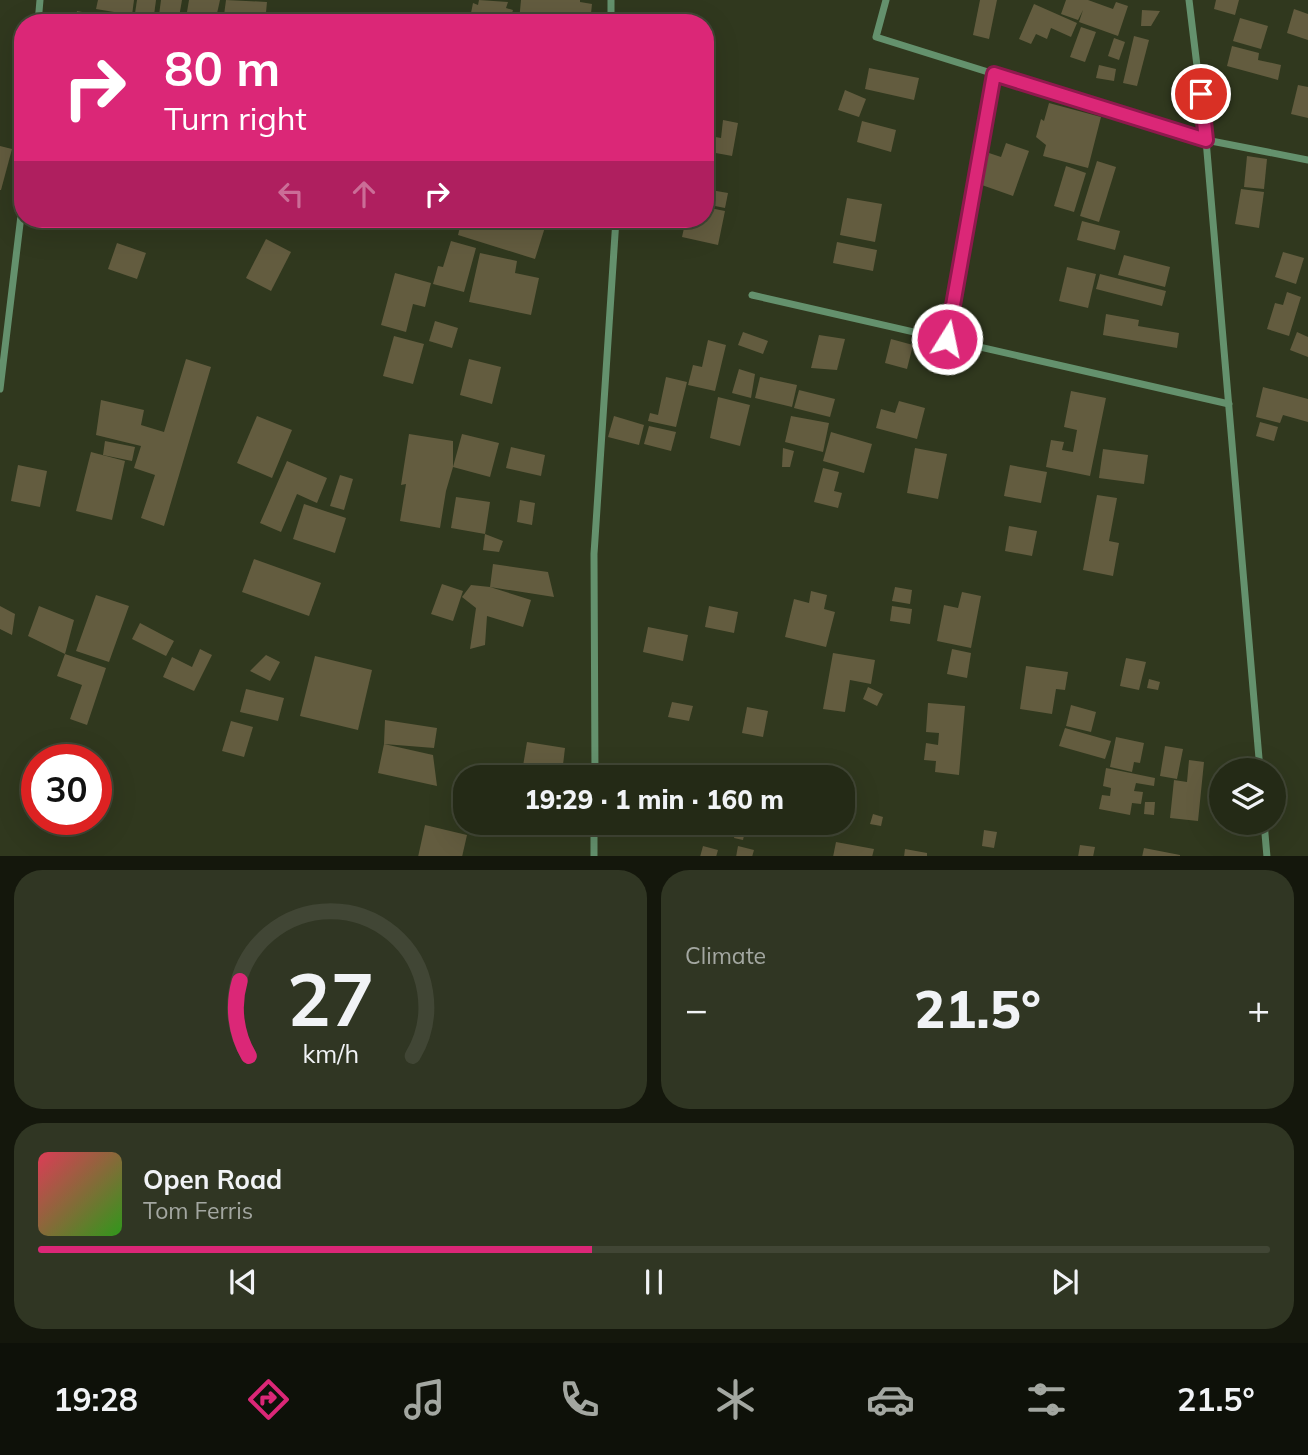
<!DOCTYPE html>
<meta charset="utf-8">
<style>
:root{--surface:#242a16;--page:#303623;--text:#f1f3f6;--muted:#a3a7a1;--line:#414635;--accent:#db2777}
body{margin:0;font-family:Mulish,sans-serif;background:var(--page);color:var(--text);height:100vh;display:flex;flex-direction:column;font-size:26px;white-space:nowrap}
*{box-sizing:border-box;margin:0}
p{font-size:23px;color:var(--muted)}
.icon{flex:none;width:38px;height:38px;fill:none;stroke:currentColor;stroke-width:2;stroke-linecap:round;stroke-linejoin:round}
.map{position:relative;height:856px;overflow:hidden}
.side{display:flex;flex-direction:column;gap:14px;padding:14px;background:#14170c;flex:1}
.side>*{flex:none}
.hud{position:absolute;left:14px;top:14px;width:700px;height:214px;border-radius:28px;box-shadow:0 7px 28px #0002,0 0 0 2px var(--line);background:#db2777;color:#fff;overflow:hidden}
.tools{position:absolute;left:1209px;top:758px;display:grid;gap:14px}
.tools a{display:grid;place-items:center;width:77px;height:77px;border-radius:50%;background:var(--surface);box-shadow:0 7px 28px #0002,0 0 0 2px var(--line);font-size:35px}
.speed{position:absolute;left:21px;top:744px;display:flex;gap:14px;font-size:35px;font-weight:700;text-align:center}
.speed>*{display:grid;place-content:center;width:91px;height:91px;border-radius:50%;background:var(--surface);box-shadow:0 7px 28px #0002,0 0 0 2px var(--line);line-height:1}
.speed .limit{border:10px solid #d22;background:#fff;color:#111}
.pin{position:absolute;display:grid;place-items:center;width:60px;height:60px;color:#fff;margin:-30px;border:4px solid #fff;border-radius:50%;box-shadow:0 2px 7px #0007}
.me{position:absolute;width:77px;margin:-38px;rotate:10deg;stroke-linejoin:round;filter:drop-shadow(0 0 5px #0008)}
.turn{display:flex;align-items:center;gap:24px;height:147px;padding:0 35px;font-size:32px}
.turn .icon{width:91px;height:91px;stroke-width:2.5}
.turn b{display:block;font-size:49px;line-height:60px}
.lanes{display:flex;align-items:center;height:66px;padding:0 35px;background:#0003;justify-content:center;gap:35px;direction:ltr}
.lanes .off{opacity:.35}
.big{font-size:52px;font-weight:800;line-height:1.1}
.side .tile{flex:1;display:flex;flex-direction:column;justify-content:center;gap:10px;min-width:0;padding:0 24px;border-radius:28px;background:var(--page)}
.side .dial{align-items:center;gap:0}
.dial svg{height:182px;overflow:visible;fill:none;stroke:var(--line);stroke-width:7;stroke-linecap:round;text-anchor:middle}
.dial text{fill:var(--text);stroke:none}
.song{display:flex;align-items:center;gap:21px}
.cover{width:84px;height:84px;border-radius:10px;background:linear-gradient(135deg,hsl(350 70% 55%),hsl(110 70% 35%))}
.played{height:7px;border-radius:4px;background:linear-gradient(90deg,var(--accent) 45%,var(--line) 45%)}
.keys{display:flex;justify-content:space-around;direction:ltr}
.heat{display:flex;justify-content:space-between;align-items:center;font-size:38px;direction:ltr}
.side .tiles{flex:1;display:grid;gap:14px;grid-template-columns:1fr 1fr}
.tile:last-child{grid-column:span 2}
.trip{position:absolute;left:453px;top:765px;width:402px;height:70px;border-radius:28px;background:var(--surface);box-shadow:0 7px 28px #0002,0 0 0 2px var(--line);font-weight:800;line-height:70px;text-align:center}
.tabs{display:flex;height:112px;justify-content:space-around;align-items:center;background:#0e1109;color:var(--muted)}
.tabs .icon{width:49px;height:49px}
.tabs .on{color:var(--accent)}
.tabs b{font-size:32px;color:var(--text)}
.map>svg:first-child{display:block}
.building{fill:#635c3f}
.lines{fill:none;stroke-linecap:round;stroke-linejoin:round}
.street{stroke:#64916d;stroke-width:7}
.route-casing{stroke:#8e194d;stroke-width:18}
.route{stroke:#db2777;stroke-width:12}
</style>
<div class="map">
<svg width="1308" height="857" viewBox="0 0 1308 857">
<rect width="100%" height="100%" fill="#30381e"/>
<g class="building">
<path d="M98 0H134L132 15 96 9Z"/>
<path d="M137 0H156L153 23 134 20Z"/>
<path d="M161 0H182L178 23H158Z"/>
<path d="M189 0H220L216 18 187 12Z"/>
<path d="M226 0 267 2 265 23H223Z"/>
<path d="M479 0 508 2 506 8 513 10 509 23H469L473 3 478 5Z"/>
<path d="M521 0H580V2L592 4 590 23 519 21Z"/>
<path d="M980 0H997L989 39 973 35Z"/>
<path d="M1066 0H1088L1113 9 1116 2 1128 6 1118 36 1079 22 1083 10 1078 20 1061 14Z"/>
<path d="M1216 0H1239L1235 15 1214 9Z"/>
<path d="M1034 4 1077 23 1071 37 1051 28 1047 39 1036 34 1031 44 1019 39Z"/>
<path d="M1294 9 1308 14V40L1287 33Z"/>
<path d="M1142 10 1160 11 1151 26H1141Z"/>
<path d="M77 11 129 21V23H75Z"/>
<path d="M1240 18 1268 26 1261 49 1233 41Z"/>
<path d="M1081 27 1096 32 1085 62 1070 57Z"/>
<path d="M1134 36 1149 40 1137 86 1123 83Z"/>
<path d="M1114 38 1125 42 1119 60 1108 56Z"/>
<path d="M1232 46 1259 53 1258 60 1281 65 1278 80 1227 66Z"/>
<path d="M1099 65 1116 69 1114 81 1096 78Z"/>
<path d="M869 68 919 78 914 100 865 89Z"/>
<path d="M1298 85 1308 87V118L1291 114Z"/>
<path d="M845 90 866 99 859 117 838 110Z"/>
<path d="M1049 103 1101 117 1088 168 1043 156 1046 145 1036 137 1041 119 1044 121Z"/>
<path d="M723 120 738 123 732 156 705 151V135L721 138Z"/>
<path d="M862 121 896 130 891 152 857 142Z"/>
<path d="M1006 143 1029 151 1013 196 979 184 989 153 1001 157Z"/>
<path d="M0 146 12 149 1 190H0Z"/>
<path d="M1247 156 1267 159 1264 189 1244 187Z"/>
<path d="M1097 161 1116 167 1099 222 1080 216Z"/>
<path d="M1066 166 1086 173 1074 212 1054 206Z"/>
<path d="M705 189 728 193 725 208 705 204Z"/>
<path d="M1241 189 1264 192 1259 228 1235 224Z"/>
<path d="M847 198 882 204 875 242 840 235Z"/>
<path d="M705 207 725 211 718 245 682 237 686 219H705Z"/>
<path d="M52 219H89L88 226Z"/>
<path d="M97 219H154L152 230Z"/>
<path d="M462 219H481L511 228 514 219H529L546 224 535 259 458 235Z"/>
<path d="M1082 221 1120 231 1115 250 1077 240Z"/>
<path d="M266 239 291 252 271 291 246 278Z"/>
<path d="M451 241 476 248 464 292 433 284 438 266 443 267Z"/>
<path d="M837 242 877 250 873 271 833 263Z"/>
<path d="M117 243 146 253 137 279 108 269Z"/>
<path d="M1283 252 1304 258 1296 284 1275 277Z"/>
<path d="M480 253 517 261 515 273 539 278 531 315 469 302Z"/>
<path d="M1124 255 1170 267 1165 287 1118 275Z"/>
<path d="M1067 267 1096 274 1088 308 1059 301Z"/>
<path d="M395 273 431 283 425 307 413 304 406 332 381 325Z"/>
<path d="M1100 274 1166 291 1162 306 1096 289Z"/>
<path d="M1287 292 1301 297 1289 336 1267 329 1275 303 1283 305Z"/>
<path d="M1106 314 1139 320 1138 326 1179 333 1177 348 1103 335Z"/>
<path d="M435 321 458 328 452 348 429 341Z"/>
<path d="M743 332 768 341 763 354 738 345Z"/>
<path d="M1297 332 1308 337V357L1290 350Z"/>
<path d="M819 335 845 339 837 370 811 368Z"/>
<path d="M394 336 424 344 413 384 383 376Z"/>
<path d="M891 339 913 345 907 369 885 363Z"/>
<path d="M708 340 726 345 715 391 688 385 693 365 702 367Z"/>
<path d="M186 359 211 367 164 526 141 518 155 475 134 468 141 446 96 435 101 400 144 410 141 425 164 432Z"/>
<path d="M469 359 501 367 492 404 460 395Z"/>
<path d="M739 369 755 374 751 398 732 393Z"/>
<path d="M666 377 687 382 676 427 648 421 650 413 658 415Z"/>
<path d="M760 377 797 385 792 407 755 398Z"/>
<path d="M1263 387 1308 399V422L1283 415 1280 423 1256 417Z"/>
<path d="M799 390 835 399 830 417 794 408Z"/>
<path d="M1071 391 1106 398 1090 476 1046 467 1051 440 1064 442 1062 450 1073 452 1077 430 1064 427Z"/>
<path d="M718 397 750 405 740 446 710 438Z"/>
<path d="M899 401 925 408 917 439 876 428 881 409 895 413Z"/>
<path d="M257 416 292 430 272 478 237 463Z"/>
<path d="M614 416 644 425 639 445 608 437Z"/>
<path d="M791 416 829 423 823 452 785 442Z"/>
<path d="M1260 422 1278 427 1274 441 1256 436Z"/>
<path d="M649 426 676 432 671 451 644 444Z"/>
<path d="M831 432 872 444 864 473 823 461Z"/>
<path d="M409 434 453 441V467L446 491 440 528 400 521 406 484 401 485Z"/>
<path d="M462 434 499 443 490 477 453 467Z"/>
<path d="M105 441 135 447 132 461 103 455Z"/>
<path d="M511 447 545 455 541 476 506 468Z"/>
<path d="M783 448 794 451 790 467H782Z"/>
<path d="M915 448 947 454 938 499 907 493Z"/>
<path d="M1103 449 1148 455 1144 484 1099 478Z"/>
<path d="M91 452 125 461 112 520 76 511Z"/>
<path d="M287 461 327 478 317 503 297 494 281 532 260 523Z"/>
<path d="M18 465 47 471 40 507 11 501Z"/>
<path d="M1010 465 1047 472 1041 503 1004 496Z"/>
<path d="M823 468 839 472 834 491 842 493 838 508 814 502Z"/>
<path d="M340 475 353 479 344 510 330 506Z"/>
<path d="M1097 495 1117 498 1109 541 1119 543 1113 576 1083 570Z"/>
<path d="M456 497 490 502 485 534 451 528Z"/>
<path d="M520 500 535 503 532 525 517 522Z"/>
<path d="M304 504 346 518 335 553 293 539Z"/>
<path d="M1009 526 1037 531 1032 556 1005 551Z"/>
<path d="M485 534 503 541 499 552 483 550Z"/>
<path d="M254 559 321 583 309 616 242 592Z"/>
<path d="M493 564 548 572 554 597 490 587 531 600 523 627 487 616 485 645 470 649 476 608 462 597 471 585 490 587Z"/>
<path d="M442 584 463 591 453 621 431 614Z"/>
<path d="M895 587 912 590 910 604 892 601Z"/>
<path d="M811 591 827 595 824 609 835 612 826 647 785 637 794 599 809 603Z"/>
<path d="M962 592 981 596 971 648 937 641 944 605 958 608Z"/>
<path d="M96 595 129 606 109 662 76 651Z"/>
<path d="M0 606 15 614 12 635 0 629Z"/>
<path d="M39 606 74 620 65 654 28 636Z"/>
<path d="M709 606 738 612 734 633 705 627Z"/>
<path d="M892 606 912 609 910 624 890 621Z"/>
<path d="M140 623 174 641 166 656 132 639Z"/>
<path d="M648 627 688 635 683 661 643 652Z"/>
<path d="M200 649 212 655 194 691 163 677 172 657 192 667Z"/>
<path d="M952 649 971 653 967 678 947 674Z"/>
<path d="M833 653 875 660 871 684 850 680 845 712 823 709Z"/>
<path d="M65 654 106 668 87 725 70 719 82 685 57 676Z"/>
<path d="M266 655 280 662 270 681 250 671Z"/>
<path d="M315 656 372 670 358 730 300 716Z"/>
<path d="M1126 658 1146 662 1139 690 1120 686Z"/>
<path d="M1026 666 1068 672 1065 690 1056 689 1052 714 1020 709Z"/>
<path d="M1149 679 1160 682 1158 690 1147 688Z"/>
<path d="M868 687 883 694 877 706 863 699Z"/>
<path d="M246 689 284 698 278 721 240 712Z"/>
<path d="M672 702 693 706 689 721 668 717Z"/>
<path d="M928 703 965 706 959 775 935 772 936 761 924 760 926 743 938 745 939 733 926 732Z"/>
<path d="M1071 705 1096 712 1091 732 1066 726Z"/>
<path d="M747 707 768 711 763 737 742 733Z"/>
<path d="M385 720 437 728 434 748 384 744 433 755 437 786 378 773 384 744Z"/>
<path d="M231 721 253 727 244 757 222 751Z"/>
<path d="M1065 728 1111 741 1105 759 1059 746Z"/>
<path d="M1116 737 1144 743 1140 763 1134 762 1132 772 1110 767Z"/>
<path d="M527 742 565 748 562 773 523 766Z"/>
<path d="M1165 746 1183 749 1177 779 1160 776Z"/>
<path d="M1189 760 1204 762 1198 821 1170 818 1174 780 1187 782Z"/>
<path d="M1106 768 1155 778 1154 786 1136 783 1134 791 1143 792 1141 804 1132 803 1130 815 1099 809 1102 795 1110 796 1111 788 1103 786Z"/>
<path d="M1145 802H1155L1154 815 1144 814Z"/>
<path d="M873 814 883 817 881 826 870 824Z"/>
<path d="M738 822H747L743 840 734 838Z"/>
<path d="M425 825 467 835 462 857H418Z"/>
<path d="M984 830 997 832 994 848 982 846Z"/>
<path d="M836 842 874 849 872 857H833Z"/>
<path d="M1080 845 1095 847 1093 857H1078Z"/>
<path d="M703 846 718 850 716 857H700Z"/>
<path d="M738 846 754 850 752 857H736Z"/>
<path d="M1144 848 1180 855V857H1142Z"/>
<path d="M905 849 927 853V857H904Z"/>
</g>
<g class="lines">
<g class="street">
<path d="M886 0 876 37 1206 140 1308 160"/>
<path d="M1189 0 1206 140 1260 770"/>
<path d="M38 23 40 0"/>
<path d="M611 23V0"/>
<path d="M752 295 1229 404"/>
<path d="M947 339 994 74"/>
<path d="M0 389 23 199"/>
<path d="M595 777 594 554 616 219"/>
<path d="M1264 822 1267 857"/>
<path d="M594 857V822"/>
</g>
</g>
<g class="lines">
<g class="route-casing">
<path id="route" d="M947 339 994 74 1206 140 1201 94"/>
</g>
<use href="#route" class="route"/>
</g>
</svg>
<div class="tools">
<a><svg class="icon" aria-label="layers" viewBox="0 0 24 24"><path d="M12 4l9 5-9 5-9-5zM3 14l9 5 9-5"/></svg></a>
</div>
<div class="speed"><div class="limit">30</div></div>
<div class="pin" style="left:1201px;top:94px;background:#d93025"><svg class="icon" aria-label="arrive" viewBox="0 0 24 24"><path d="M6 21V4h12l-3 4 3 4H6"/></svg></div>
<svg class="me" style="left:947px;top:339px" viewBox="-20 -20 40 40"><circle r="17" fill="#db2777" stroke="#fff" stroke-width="3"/><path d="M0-11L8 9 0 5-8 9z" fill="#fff"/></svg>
<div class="trip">19:29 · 1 min · 160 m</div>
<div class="hud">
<div class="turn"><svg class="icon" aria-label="right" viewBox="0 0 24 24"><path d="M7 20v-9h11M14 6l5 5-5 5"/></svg><div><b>80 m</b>Turn right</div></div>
<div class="lanes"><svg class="icon off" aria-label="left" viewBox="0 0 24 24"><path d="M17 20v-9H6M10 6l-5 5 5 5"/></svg><svg class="icon off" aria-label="ahead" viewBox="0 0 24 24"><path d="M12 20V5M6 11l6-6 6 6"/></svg><svg class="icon" aria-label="right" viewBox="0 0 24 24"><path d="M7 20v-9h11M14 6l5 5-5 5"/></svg></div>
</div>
</div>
<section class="side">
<div class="tiles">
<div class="tile dial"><svg viewBox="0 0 100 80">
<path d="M14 69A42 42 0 1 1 86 69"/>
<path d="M14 69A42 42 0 0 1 10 36" stroke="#db2777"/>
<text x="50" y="56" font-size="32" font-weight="700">27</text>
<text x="50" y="72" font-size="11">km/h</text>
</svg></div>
<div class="tile"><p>Climate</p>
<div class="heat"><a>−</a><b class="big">21.5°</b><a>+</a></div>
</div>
<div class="tile">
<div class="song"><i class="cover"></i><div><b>Open Road</b><p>Tom Ferris</p></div></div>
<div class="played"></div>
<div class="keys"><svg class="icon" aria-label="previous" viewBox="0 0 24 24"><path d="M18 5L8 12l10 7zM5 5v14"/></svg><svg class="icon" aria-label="pause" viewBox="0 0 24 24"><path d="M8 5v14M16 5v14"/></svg><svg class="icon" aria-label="next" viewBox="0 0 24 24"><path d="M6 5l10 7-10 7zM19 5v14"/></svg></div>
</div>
</div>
</section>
<nav class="tabs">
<b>19:28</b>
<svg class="icon on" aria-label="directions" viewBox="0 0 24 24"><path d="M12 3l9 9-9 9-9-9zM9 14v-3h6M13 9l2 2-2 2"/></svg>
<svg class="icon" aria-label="music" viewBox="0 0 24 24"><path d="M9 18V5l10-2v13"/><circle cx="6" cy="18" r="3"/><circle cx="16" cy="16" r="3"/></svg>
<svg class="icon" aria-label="phone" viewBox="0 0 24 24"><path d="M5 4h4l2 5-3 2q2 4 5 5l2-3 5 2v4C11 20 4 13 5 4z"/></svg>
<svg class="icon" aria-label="climate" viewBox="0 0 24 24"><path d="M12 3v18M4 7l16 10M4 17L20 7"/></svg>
<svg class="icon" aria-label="car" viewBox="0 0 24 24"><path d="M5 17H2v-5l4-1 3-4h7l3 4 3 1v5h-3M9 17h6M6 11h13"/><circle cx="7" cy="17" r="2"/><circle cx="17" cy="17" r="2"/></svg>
<svg class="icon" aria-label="filters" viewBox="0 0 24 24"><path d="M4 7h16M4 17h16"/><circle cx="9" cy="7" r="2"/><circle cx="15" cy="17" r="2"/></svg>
<b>21.5°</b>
</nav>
